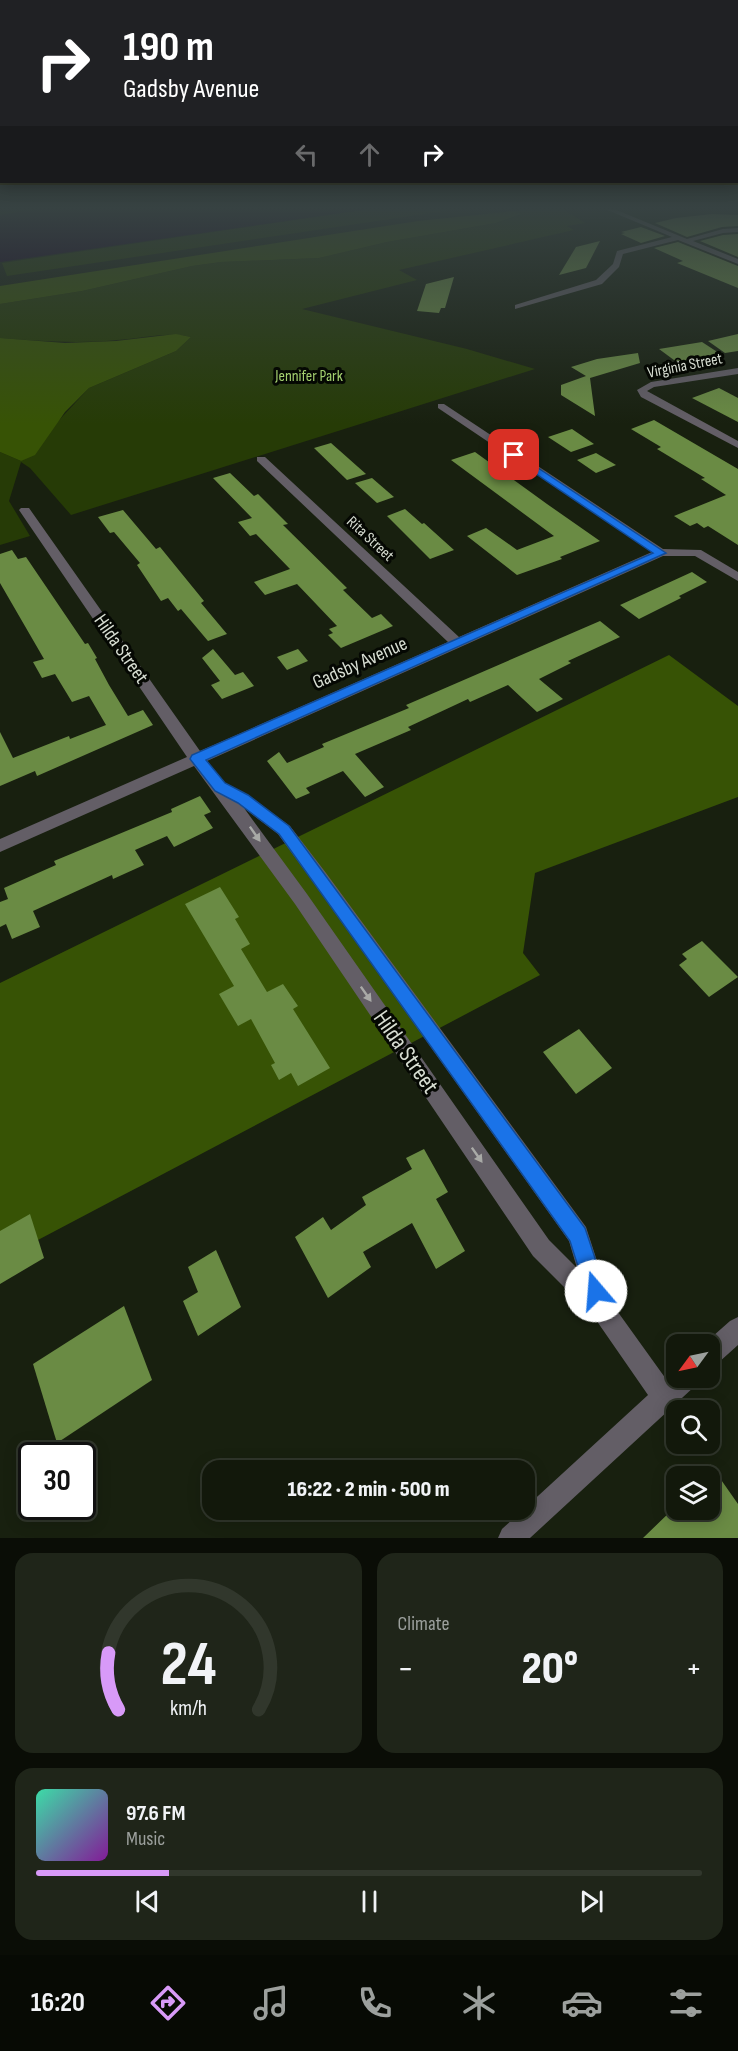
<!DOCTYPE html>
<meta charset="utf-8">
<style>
:root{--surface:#12180b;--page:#1f2519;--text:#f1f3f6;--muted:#9ca09d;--line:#31372c;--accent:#d89af8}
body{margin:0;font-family:"Sofia Sans Condensed",sans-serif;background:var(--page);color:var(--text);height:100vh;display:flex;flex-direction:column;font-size:22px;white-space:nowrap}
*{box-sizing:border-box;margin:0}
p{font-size:20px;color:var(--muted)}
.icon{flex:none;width:33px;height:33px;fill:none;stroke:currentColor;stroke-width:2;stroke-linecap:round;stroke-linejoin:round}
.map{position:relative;height:1538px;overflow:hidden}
.details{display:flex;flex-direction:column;gap:15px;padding:15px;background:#0a0d06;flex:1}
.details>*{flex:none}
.hud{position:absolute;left:0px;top:0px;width:738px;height:183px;box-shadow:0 3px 15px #0003,0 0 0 2px var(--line);background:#202124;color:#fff;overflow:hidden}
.needle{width:39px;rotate:237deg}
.fabs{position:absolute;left:666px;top:1334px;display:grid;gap:12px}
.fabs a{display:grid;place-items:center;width:54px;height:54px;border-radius:12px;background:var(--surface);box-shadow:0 3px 15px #0003,0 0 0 2px var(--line);font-size:30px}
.speed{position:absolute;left:18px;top:1442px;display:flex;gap:12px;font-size:30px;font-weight:700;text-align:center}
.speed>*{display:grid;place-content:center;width:78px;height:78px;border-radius:50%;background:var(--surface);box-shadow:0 3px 15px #0003,0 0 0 2px var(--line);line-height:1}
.speed .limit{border:3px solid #111;border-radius:9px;background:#fff;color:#111}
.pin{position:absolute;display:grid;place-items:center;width:51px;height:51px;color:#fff;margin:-26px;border-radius:12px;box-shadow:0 3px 9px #0006}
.me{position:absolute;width:66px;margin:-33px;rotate:342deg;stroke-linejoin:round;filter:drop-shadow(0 0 4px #0008)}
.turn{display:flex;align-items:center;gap:21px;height:126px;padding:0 24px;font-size:27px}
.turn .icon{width:78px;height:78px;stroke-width:2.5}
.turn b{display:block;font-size:42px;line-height:51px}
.lanes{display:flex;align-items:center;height:57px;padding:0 24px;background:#0003;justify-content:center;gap:30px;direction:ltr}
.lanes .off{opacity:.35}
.big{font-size:45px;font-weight:800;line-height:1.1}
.details .tile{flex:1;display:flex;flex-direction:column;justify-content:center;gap:9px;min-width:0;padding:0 21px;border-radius:18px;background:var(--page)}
.details .dial{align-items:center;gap:0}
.dial svg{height:156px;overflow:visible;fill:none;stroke:var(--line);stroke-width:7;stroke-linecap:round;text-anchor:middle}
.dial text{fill:var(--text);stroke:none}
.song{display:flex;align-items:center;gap:18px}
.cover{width:72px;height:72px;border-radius:9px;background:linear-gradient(135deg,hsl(160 70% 55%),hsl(290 70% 35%))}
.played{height:6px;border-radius:3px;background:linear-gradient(90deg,var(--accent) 20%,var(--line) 20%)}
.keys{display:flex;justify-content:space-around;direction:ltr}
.heat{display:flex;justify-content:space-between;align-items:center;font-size:33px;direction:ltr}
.details .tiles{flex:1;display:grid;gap:15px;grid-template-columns:1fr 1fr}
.tile:last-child{grid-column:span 2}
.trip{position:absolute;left:202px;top:1460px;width:333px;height:60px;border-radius:18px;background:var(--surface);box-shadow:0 3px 15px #0003,0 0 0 2px var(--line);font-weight:800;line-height:60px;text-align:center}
.menu{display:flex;height:96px;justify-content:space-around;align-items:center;background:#070a04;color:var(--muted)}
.menu .icon{width:42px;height:42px}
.menu .selected{color:var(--accent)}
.menu b{font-size:27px;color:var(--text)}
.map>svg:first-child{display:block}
.green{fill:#263b06}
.forest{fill:#375305}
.water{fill:#170024}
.building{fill:#6a8b44}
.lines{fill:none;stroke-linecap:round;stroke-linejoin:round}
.minor{fill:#635e66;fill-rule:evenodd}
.oneway{fill:#a9aaa7}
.route{fill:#1a73e8;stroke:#114b97;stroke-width:1.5}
.labels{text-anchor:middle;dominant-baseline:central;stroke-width:6;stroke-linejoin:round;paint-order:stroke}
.far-street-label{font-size:16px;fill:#d7ddd2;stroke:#050803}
.far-park-label{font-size:16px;fill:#a4d06f;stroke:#050803}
.street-label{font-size:20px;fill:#d7ddd2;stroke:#050803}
.near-street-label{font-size:24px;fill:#d7ddd2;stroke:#050803}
</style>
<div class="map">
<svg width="738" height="1538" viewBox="0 0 738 1538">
<rect width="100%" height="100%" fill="#18200f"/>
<g class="green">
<path d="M369 209H458L7 276 2 263Z"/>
<path d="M529 209H563L585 223 567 226 574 230 399 270 417 280 302 309 467 349 535 369 71 515 30 468 21 462 9 501 30 536 0 545V452L21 461 89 388 176 351 191 337C167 331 141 339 117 340 78 344 39 341 0 338V304L82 291 192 266 221 262 319 258 387 242 496 223 521 215 514 211Z"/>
</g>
<g class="forest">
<path d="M514 211 522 214 496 223 387 242 319 258 221 262 192 266 82 291 0 304V286L418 221Z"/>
<path d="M176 334 191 337 176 351 89 388 65 412 35 455 21 461 0 452V338L65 343 116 341Z"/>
<path d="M669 655 738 706V797L535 873 523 953 540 975 0 1260V983Z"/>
</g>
<path class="water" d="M38 209H369L0 262V215Z"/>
<g class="building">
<path d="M712 214 738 215V226L722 227 687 237 655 223 676 218Z"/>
<path d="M641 227 665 236 641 243 621 234 625 233 621 232Z"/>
<path d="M738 234V257L700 241 723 235Z"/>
<path d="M600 241 586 268 559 275 576 247Z"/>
<path d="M678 242 738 266V288L677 263 683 261 654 248Z"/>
<path d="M454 277 445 308H441L439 313 417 311 426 284Z"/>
<path d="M738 334V351L725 353 708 341Z"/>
<path d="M702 342 722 355 678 363 659 349Z"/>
<path d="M638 353 640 363 590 378 595 416 561 395V385L586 376 571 367 597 359Z"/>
<path d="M719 388 738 398V422L692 398Z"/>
<path d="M654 420 738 469V545L708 526 704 528 697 523 690 526 674 516 726 495 701 479 705 478 657 449 661 447 631 429Z"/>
<path d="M572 429 594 444 571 452 548 437Z"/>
<path d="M331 443 366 474 347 480 314 448Z"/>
<path d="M475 452 547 504 600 541 560 557 562 559 517 575 467 536 486 528 517 550 554 536 451 460Z"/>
<path d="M596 453 616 465 596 473 577 460Z"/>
<path d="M230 473 254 496 258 494 288 524 283 525 347 588 343 590 372 618 381 614 393 626 341 648 328 635 333 633 329 629 337 626 297 584 265 595 254 582 290 569 256 534 250 536 238 522 252 518 213 478Z"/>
<path d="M372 478 394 497 377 503 355 483Z"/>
<path d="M405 509 422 524 424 523 454 550 430 559 387 516Z"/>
<path d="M123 510 156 549 160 547 204 601 201 603 227 634 208 641 181 609 178 611 168 598 161 601 137 565 140 563 114 532 110 533 98 517Z"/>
<path d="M12 550 18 559 26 557 85 644 88 643 97 658 95 659 109 685 128 716 143 710 153 725 37 776 35 771 0 786V732L13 758 69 736 70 739 106 725 89 696 72 702 55 674 42 678 33 662 44 659 0 583V554Z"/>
<path d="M692 572 707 582 679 596 681 598 639 619 620 605Z"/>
<path d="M600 621 620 637 568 661 571 663 539 679 563 699 537 712 508 685 470 702 468 699 408 727 411 730 355 754 384 787 365 797 343 771 306 788 310 793 296 799 267 761 279 752 287 763 324 747 322 744 409 708 406 705Z"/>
<path d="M213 649 235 675 243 672 254 686 222 699 211 685 220 681 202 658Z"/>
<path d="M298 649 308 661 287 670 277 657Z"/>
<path d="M200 796 211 812 204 815 213 828 174 847 167 836 135 850 144 865 113 879 112 875 33 911 40 927 12 939 6 924 0 927V902L8 899 4 888 56 865 54 861 172 812 171 809Z"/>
<path d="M220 887 239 917 235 919 250 944 241 949 267 992 283 984 298 1006 293 1009 330 1068 298 1086 291 1073 279 1080 271 1065 275 1063 251 1019 238 1026 219 994 234 986 185 904Z"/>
<path d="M702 941 738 977 709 997 679 965 687 959 682 954Z"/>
<path d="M579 1029 612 1068 576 1094 543 1052Z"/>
<path d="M424 1149 448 1192 436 1199 465 1251 436 1269 412 1223 363 1252 371 1267 328 1298 295 1237 323 1217 331 1230 366 1205 362 1197 412 1169 406 1158Z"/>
<path d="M30 1214 44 1258 0 1284V1231Z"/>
<path d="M216 1250 241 1307 198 1336 183 1301 198 1292 188 1267Z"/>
<path d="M124 1306 152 1380 57 1443 33 1364Z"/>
<path d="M710 1464 738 1504V1538H643L673 1509H710Z"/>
</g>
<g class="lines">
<g class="minor">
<path d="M605 209H614L687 239 723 229 738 228V232L723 233 693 241 738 259V264L678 240 623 254 619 267 602 284 515 309V305L596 280 613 264 617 251 672 237Z"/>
<path d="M738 368V374L654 387 647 391 738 441V448L641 397 637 390 651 382Z"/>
<path d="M438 404H444L663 549 701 550 738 572V581L695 556H663L207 761 225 784 248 795 290 826 326 873 586 1227 610 1301 666 1379 676 1369V1377H698L695 1386 530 1538H498L502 1529 648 1395 594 1317 533 1256 295 904 194 766 0 852V839L187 757 19 510 21 508H29L200 751 448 642 257 461V457H265L459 637 652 552 438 408ZM244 808 278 834 314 883 569 1241 577 1268 549 1240 307 894Z"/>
<path d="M738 1317V1345L718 1363 710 1367V1344H704L730 1321Z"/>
</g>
</g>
<defs><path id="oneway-solid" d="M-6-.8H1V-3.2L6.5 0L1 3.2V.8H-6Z" transform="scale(1.5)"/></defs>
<g class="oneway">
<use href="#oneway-solid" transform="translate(255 834) rotate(55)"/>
<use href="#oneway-solid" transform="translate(366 994) rotate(55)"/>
<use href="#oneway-solid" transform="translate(477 1155) rotate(55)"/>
</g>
<linearGradient id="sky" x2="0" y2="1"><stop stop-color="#0d1208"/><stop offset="0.49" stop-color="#374242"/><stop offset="1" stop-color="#374242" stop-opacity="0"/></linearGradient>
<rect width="738" height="424" fill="url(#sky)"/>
<path class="route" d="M514 452 666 553 206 760 225 783 248 795 289 826 585 1228 606 1291 603 1298 596 1301 588 1298 570 1241 279 834 238 803 215 791 190 759 192 755 653 553 511 457 510 455Z"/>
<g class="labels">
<g class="far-street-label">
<text transform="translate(685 366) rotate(-11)">Virginia Street</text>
<text transform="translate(370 539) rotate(43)">Rita Street</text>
</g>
<g class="far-park-label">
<text x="309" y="376">Jennifer Park</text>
</g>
<g class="street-label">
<text transform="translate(121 649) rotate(55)">Hilda Street</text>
<text transform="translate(360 663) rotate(-24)">Gadsby Avenue</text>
</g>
<g class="near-street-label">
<text transform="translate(406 1052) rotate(55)">Hilda Street</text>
</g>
</g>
</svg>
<div class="fabs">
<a><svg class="needle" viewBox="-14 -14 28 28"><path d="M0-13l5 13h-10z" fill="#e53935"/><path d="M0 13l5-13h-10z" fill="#9ca09d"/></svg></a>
<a><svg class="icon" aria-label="search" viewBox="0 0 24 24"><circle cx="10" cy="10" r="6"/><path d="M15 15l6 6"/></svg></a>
<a><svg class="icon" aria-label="layers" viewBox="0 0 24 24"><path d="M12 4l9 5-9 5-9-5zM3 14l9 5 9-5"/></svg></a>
</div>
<div class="speed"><div class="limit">30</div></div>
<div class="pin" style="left:514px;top:455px;background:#d93025"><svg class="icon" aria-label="arrive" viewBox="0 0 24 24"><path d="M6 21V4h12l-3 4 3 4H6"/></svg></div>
<svg class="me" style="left:596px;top:1291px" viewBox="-20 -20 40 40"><circle r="19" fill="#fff"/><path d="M0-13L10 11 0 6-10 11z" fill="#1a73e8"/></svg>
<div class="trip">16:22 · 2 min · 500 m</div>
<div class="hud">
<div class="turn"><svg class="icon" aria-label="right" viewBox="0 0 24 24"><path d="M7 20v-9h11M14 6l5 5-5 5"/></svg><div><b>190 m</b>Gadsby Avenue</div></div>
<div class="lanes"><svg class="icon off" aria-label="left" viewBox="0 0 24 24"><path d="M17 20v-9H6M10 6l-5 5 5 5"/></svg><svg class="icon off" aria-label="ahead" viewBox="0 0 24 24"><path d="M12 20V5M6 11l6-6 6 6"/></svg><svg class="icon" aria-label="right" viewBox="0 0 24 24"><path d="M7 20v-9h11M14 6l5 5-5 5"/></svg></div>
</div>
</div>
<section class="details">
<div class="tiles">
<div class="tile dial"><svg viewBox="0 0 100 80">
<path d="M14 69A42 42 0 1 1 86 69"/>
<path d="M14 69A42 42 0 0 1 9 40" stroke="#d89af8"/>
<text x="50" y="56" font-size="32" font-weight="700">24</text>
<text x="50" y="72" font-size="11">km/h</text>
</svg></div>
<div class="tile"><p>Climate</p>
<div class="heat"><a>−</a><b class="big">20°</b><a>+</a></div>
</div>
<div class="tile">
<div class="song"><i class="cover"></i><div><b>97.6 FM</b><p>Music</p></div></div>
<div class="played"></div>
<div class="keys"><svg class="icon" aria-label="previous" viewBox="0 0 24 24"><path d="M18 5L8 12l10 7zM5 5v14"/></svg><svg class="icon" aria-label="pause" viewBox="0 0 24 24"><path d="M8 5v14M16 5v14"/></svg><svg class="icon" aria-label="next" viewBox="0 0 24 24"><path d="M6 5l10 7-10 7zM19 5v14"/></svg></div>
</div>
</div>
</section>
<nav class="menu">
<b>16:20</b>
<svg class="icon selected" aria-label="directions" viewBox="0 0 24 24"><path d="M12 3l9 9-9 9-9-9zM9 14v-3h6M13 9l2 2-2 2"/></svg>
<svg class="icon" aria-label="music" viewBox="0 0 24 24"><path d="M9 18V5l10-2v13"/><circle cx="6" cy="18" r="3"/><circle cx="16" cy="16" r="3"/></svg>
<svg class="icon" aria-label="phone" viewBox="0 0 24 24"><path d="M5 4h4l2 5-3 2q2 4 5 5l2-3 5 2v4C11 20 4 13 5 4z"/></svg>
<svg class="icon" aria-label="climate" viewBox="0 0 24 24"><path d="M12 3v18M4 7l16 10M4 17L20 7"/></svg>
<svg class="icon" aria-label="car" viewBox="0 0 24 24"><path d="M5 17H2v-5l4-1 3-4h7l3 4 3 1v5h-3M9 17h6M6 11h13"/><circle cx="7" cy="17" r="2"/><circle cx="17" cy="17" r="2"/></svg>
<svg class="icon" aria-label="filters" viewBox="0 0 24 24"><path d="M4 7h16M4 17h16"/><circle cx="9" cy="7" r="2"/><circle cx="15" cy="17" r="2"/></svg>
</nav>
